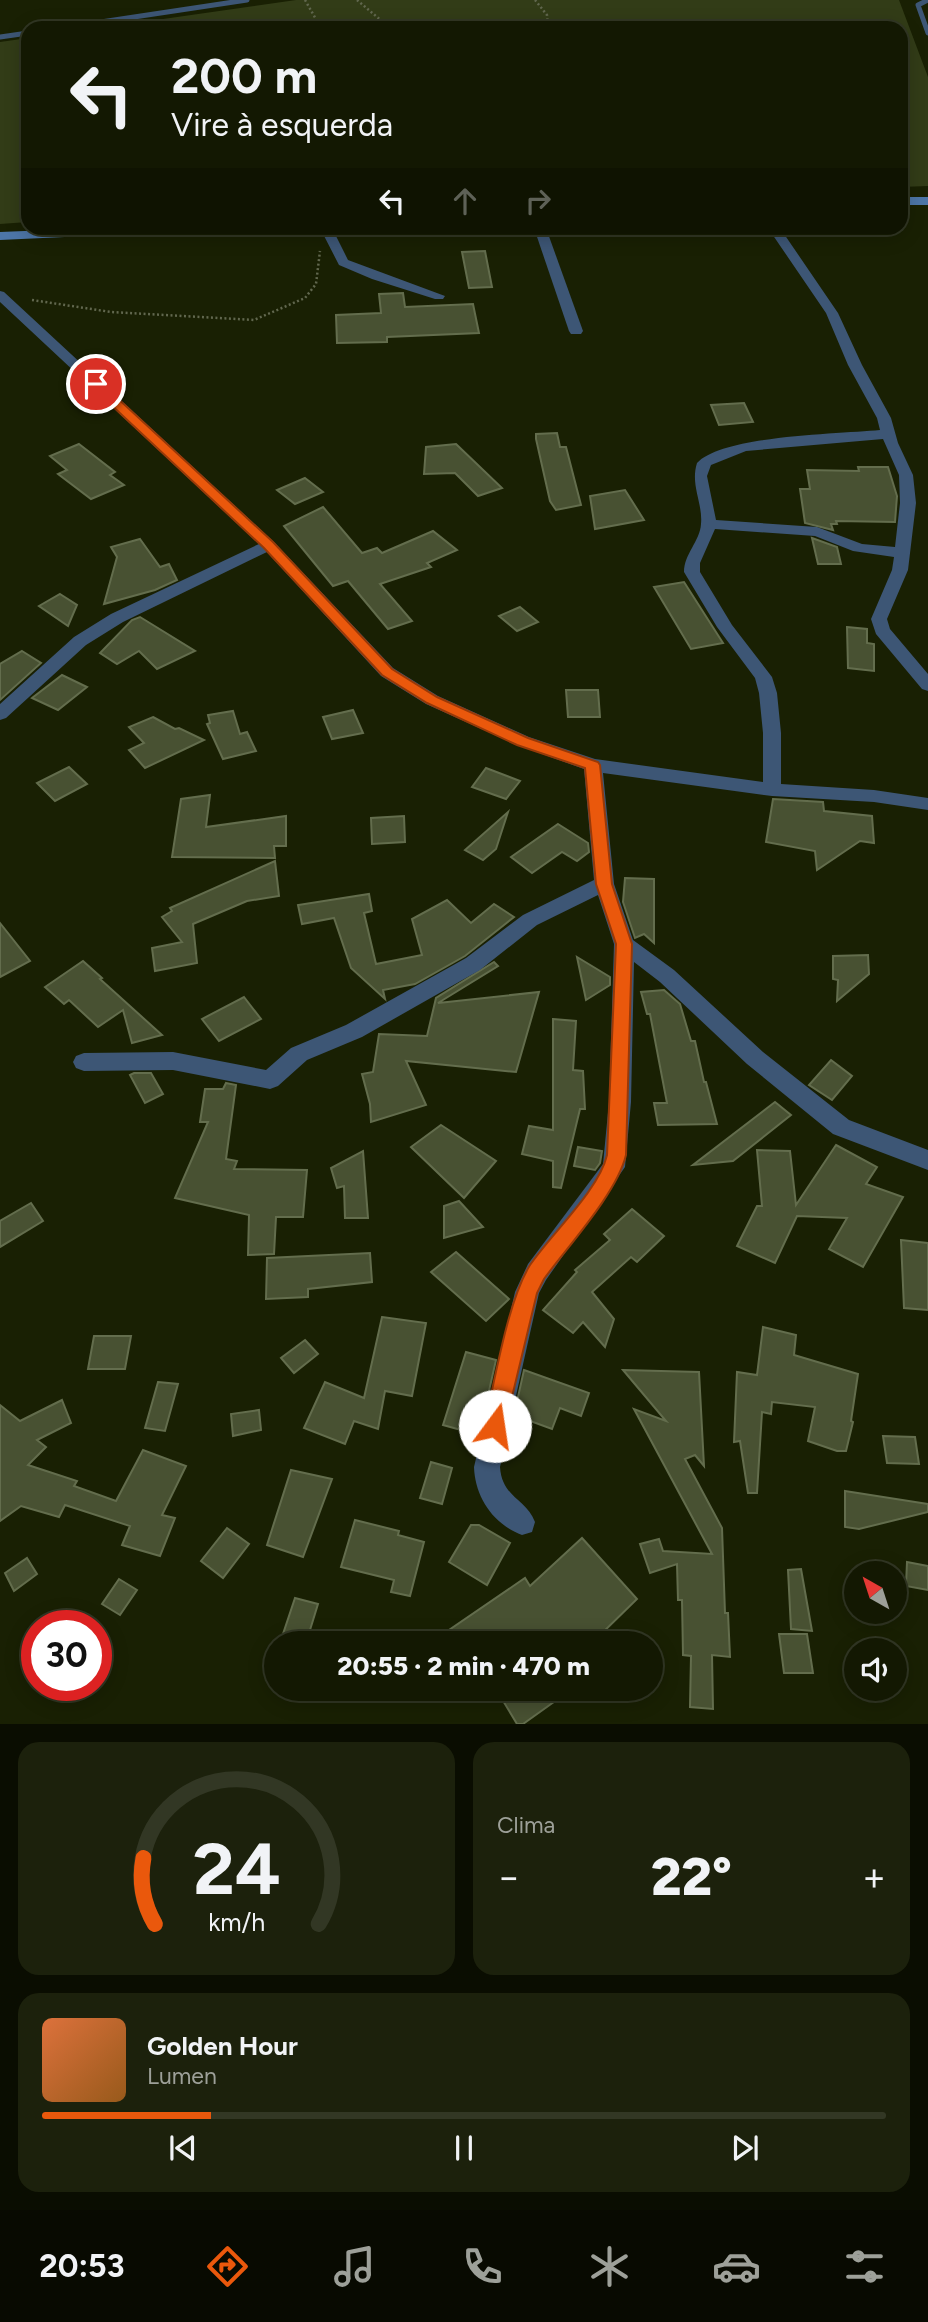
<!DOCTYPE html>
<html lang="pt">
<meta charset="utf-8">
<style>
:root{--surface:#131802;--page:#1c210c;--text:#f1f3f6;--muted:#9da099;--line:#323724;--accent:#ea580c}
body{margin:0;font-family:Figtree,sans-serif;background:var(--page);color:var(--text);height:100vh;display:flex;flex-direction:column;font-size:26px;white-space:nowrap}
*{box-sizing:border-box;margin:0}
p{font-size:23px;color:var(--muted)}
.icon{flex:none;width:38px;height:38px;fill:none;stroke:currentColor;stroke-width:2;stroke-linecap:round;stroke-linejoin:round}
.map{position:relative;height:1724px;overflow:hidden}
.panel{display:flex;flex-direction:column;gap:18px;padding:18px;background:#0a0d01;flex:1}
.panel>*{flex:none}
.guide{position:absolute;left:21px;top:21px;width:887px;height:214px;border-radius:21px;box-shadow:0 4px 18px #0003,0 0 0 2px var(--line);background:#131802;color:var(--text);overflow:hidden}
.needle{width:46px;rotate:321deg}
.controls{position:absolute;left:844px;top:1561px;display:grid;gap:14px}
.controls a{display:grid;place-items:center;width:63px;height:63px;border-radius:50%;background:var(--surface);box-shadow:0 4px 18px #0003,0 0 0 2px var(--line);font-size:35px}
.speed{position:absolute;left:21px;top:1610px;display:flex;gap:14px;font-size:35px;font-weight:700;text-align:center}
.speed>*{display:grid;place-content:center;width:91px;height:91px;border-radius:50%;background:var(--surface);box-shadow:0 4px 18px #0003,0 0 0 2px var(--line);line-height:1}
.speed .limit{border:10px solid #d22;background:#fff;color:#111}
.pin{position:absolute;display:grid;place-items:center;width:60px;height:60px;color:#fff;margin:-30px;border:4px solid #fff;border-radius:50%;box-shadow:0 2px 7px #0007}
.me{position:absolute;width:77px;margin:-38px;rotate:14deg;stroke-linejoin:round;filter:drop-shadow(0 0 5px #0008)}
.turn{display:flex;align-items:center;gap:24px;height:147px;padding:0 35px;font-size:32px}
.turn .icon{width:91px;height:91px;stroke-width:2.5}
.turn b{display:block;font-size:49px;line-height:60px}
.lanes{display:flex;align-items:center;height:66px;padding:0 35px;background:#0003;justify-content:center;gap:35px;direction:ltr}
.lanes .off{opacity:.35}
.big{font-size:52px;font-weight:800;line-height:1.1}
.panel .card{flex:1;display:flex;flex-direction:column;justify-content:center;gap:10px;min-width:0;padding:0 24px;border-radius:21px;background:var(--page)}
.panel .dial{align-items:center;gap:0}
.dial svg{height:182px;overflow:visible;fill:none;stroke:var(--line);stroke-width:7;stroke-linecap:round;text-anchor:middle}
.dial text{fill:var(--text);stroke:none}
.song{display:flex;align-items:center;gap:21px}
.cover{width:84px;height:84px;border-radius:10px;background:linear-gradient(135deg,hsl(20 70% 55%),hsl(30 70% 35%))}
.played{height:7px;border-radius:4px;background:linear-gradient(90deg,var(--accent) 20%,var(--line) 20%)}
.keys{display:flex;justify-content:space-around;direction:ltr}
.heat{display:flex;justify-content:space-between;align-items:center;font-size:38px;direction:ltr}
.panel .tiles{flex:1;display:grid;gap:18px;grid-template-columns:1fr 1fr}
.card:last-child{grid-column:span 2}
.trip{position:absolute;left:264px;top:1631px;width:399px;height:70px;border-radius:35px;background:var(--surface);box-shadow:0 4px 18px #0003,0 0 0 2px var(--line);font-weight:800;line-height:70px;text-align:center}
.menu{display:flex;height:112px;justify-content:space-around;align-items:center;background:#080a01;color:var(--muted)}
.menu .icon{width:49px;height:49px}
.menu .on{color:var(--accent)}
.menu b{font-size:32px;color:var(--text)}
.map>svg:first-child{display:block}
.green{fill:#323c17}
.building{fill:#485132;stroke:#636d4d;stroke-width:2}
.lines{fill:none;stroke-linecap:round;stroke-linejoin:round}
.path{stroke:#61674e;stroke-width:2.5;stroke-dasharray:2 2.5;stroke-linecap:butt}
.lane{stroke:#3d5675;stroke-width:5}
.street{fill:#3d5675;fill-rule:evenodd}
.secondary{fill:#4d76a7;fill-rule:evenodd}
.route{fill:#ea580c;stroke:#983908;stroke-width:2}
</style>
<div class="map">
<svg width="928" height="1724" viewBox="0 0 928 1724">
<rect width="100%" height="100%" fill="#192003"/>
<g class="green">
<path d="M296 0H899L928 77V186L901 187V28H100Z"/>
<path d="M28 38V222L0 224V42Z"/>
</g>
<g class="building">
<path d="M485 251 492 287 469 288 462 252Z"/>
<path d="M403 293 405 307 473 304 479 333 387 337V342L337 343 336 315 381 313 379 294Z"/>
<path d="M744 403 753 422 719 425 711 405Z"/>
<path d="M557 433 560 447H566L581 505 556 510 550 501 536 439V434Z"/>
<path d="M79 444 115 472 110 475 124 485 91 499 58 474 67 470 50 456Z"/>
<path d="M456 444 502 488 478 496 455 473 424 474 426 447Z"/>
<path d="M858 467H888L897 496 895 522 836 521 837 524H831L833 530 805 523 800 489H810L807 470 859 471Z"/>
<path d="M305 478 323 492 295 504 277 490Z"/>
<path d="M625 490 644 520 595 529 590 496Z"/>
<path d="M323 507 362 553 377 548 382 553 433 531 457 550 427 563 431 567 380 584 412 621 388 629 348 581 333 586 284 526Z"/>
<path d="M812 538 837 547 841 564H818Z"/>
<path d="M140 539 160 567 169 564 177 580 155 590 104 604 117 557 111 547Z"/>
<path d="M684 582 723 643 691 649 654 587Z"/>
<path d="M60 594 77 605 68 626 39 606Z"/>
<path d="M520 607 538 622 517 631 499 616Z"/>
<path d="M140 617 195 651 157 669 139 651 117 664 100 653 132 620Z"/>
<path d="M847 627 867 629V643L874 644V671L848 668Z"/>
<path d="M22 651 41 663 0 700V664Z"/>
<path d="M62 675 87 687 58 710 32 698Z"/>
<path d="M566 690H598L600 717H568Z"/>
<path d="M353 710 363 733 332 739 323 717Z"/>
<path d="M233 711 240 734 247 732 256 751 223 759 207 724 210 723 208 715Z"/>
<path d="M153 717 175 729 179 728 204 740 145 768 129 750 144 743 129 727Z"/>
<path d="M69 767 87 784 55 801 37 783Z"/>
<path d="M486 768 520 781 506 799 472 787Z"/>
<path d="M210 795 206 827 286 816V846H274L275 858 172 857 181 799Z"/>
<path d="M773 799 823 802 824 811 872 816 874 843 860 841 817 870 815 851 766 842Z"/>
<path d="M508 812 496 849 483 860 465 850Z"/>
<path d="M404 816 405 842 372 844 371 818Z"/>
<path d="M558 824 588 843 589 852 577 861 562 852 532 873 511 857Z"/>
<path d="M275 861 279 896 247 901 193 924 197 963 155 971 152 948 182 942 162 917 172 911 170 908Z"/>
<path d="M625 878 654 879V943L644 934 635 938 623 902Z"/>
<path d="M369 894 372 911 364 913 376 964 422 955 412 919 447 900 471 923 494 904 514 917 465 956 415 984 383 990 385 999 351 968 334 918 302 924 298 905Z"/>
<path d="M0 923 30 961 0 977Z"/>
<path d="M868 955 869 974 837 1001 838 980 833 979V956Z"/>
<path d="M577 957 610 977V985L586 1000Z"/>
<path d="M83 961 102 978 100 979 162 1035 132 1043 123 1010 98 1027 69 1000 64 1004 45 987Z"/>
<path d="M494 962 498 966 438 1003 539 992 516 1072 406 1061 426 1105 371 1122 370 1104 362 1074 373 1072 379 1034 427 1036 436 998Z"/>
<path d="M664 990 680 1004 691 1041H695L704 1082H706L717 1124 658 1125 654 1103H667L650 1014H647L641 992Z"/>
<path d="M244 997 261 1019 219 1041 202 1019Z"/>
<path d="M553 1019 576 1021 573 1070 583 1071 585 1109H580L561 1188 553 1187V1161L522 1154 529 1126 553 1130Z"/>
<path d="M831 1060 852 1076 832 1100 809 1085Z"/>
<path d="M134 1073H151L163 1094 145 1103 130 1075Z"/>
<path d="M226 1083 236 1085 226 1159 237 1161 234 1169 307 1170 303 1217H276L274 1254 248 1255 249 1215 175 1198 208 1122H200L205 1089H223Z"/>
<path d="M775 1102 791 1115 733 1161 693 1165Z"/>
<path d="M441 1125 496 1161 464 1198 411 1147Z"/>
<path d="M836 1145 877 1167 866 1184 903 1197 863 1267 829 1249 847 1218 797 1216 775 1263 737 1246 757 1206H762L757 1150 790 1151 796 1205Z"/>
<path d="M578 1147 602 1151 600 1163 595 1170 574 1166Z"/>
<path d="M363 1151 368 1218H345L344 1186 337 1188 331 1168Z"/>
<path d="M459 1201 483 1227 444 1238V1206Z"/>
<path d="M31 1203 43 1221 0 1247V1221Z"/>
<path d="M632 1209 664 1236 637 1262 631 1257 592 1292 614 1319 605 1347 583 1322 573 1333 543 1310 577 1272 575 1270 610 1240 604 1234Z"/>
<path d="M901 1240 928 1243V1310L904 1308Z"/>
<path d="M456 1252 509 1299 486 1321 431 1272Z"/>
<path d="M370 1253 372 1282 308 1289V1297L266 1299 267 1258Z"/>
<path d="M382 1317 426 1323 412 1396 385 1391 378 1429 354 1421 345 1444 304 1428 325 1382 364 1398Z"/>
<path d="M763 1327 796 1335 794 1355 858 1374 851 1421 853 1422 846 1451H837L808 1441 815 1407 772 1402 771 1414 762 1412 757 1493H748L740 1441 734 1442 737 1372 757 1375Z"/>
<path d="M94 1336H131L125 1369H88Z"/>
<path d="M305 1340 318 1354 294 1373 281 1358Z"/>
<path d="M466 1352 496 1360 479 1435 443 1425Z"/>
<path d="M524 1370 589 1393 581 1416 560 1408 552 1429 514 1415Z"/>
<path d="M623 1370 699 1372 704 1466 695 1455 685 1459 722 1528 725 1613H728L730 1657 712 1655 713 1709 690 1707 691 1656 683 1655 682 1600H678L677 1564 650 1573 640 1544 659 1539 663 1551 712 1554 634 1409 666 1421Z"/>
<path d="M158 1382 178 1384 165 1431 145 1428Z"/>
<path d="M62 1400 71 1423 37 1440 46 1447 28 1465 77 1481 74 1486 116 1501 143 1450 186 1466 162 1515 175 1518 160 1556 122 1545 130 1526 65 1505 59 1517 21 1506 0 1521V1405L20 1421Z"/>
<path d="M259 1410 261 1430 233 1436 231 1414Z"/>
<path d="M883 1436 915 1437 919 1464 887 1463Z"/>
<path d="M431 1462 452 1468 442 1504 420 1498Z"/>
<path d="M291 1470 332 1479 303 1557 267 1545Z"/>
<path d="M845 1491 928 1504V1512L859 1529 845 1527Z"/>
<path d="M355 1520 399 1531 398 1535 424 1542 410 1596 391 1592 394 1580 341 1567Z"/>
<path d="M471 1525H479L510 1543 487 1585 449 1562Z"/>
<path d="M227 1528 249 1544 223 1578 201 1561Z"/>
<path d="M582 1538 637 1599 592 1643H430L525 1578 530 1586Z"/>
<path d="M27 1558 37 1574 14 1591 5 1573Z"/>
<path d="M907 1562 928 1566V1590L906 1586Z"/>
<path d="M801 1569 812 1631 791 1629 788 1570Z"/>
<path d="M119 1579 137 1590 120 1615 102 1604Z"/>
<path d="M295 1598 318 1604 306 1643H280Z"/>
<path d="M779 1634H807L813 1673H784Z"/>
<path d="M496 1689H572L523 1724H517Z"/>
</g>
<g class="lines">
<g class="path">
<path d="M305 0 321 28"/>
<path d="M357 0 390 28"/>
<path d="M535 0 547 15 548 28"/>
<path d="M32 300 111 312 254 320 305 298 316 284 320 251"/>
</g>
<g class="lane">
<path d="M928 0 918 5 928 33"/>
<path d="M61 28 247 0"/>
<path d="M0 37 28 33"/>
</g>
<g class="street">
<path d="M320 228H332L348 260 445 296 443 299H435L372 279 339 265Z"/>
<path d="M534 228H546L583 331 581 334H571L569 331Z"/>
<path d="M768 228H780L838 313 862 365 891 418 898 443 913 475 916 503 908 570 887 619 890 629 928 674V691L922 689 876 634 871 619 892 570 894 557 853 551 815 536 715 529 700 563V572L732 625 772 677 777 693 781 733V784L874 790 928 798V810L874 802 772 796 603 773 614 884 633 940 674 970 763 1052 849 1120 928 1150V1170L833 1134 747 1064 660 982 634 962 631 1102 625 1167 546 1280 539 1293 500 1467C502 1498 526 1498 535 1522L532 1532 522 1535C493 1524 475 1497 474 1467L515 1292 528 1264 603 1164 609 1102 614 944 598 895 537 925 480 970 362 1037 307 1060 278 1086 270 1089 173 1070 84 1071 76 1068 73 1062 76 1056 84 1053 173 1052 266 1070 291 1048 346 1025 466 958 523 915 594 880 584 769 517 745 426 704 381 676 267 552 123 622 86 645 6 718 0 720V704L74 637 111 614 259 544 0 302V291L4 292 274 542 393 668 438 696 529 737 595 759 763 782V733L759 693 755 678 717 627 684 572C684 554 700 541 701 524 703 503 690 485 697 463 723 435 840 434 880 430L877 418 848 365 826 313ZM883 439 899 475 900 503 895 547 862 544 817 527 716 520 707 476 711 465 746 451Z"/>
</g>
<g class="secondary">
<rect x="901" y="197" width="27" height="8"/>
<path d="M99 228H178L172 232 0 240V232Z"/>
</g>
</g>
<path class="route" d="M92 382H100L273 542 392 669 437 697 528 738 598 762 600 765 612 884 632 944 626 1155C617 1193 568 1246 544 1279L537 1293 505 1426 502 1433 495 1436 487 1433 484 1426C495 1382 507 1302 530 1265 551 1234 599 1190 607 1155L616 944 596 884 585 768 517 745 427 703 382 675 264 548 92 387Z"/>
</svg>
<div class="controls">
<a><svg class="needle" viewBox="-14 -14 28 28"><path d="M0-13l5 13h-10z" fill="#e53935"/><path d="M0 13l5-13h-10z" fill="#9da099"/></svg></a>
<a><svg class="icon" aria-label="sound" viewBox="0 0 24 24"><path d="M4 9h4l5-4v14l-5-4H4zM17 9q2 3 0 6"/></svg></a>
</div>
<div class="speed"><div class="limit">30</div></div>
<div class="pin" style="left:96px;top:384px;background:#d93025"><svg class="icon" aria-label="arrive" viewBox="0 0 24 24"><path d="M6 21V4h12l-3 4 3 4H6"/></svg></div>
<svg class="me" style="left:495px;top:1426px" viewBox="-20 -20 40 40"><circle r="19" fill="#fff"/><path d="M0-13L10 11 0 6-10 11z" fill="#ea580c"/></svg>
<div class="trip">20:55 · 2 min · 470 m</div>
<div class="guide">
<div class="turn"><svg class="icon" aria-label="left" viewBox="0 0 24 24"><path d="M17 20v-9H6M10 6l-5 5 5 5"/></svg><div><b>200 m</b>Vire à esquerda</div></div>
<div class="lanes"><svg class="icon" aria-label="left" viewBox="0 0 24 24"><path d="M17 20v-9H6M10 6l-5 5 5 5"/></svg><svg class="icon off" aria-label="ahead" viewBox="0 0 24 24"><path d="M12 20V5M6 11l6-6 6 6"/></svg><svg class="icon off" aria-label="right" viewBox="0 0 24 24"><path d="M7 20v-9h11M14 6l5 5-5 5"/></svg></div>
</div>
</div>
<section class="panel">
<div class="tiles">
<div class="card dial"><svg viewBox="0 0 100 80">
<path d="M14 69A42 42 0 1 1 86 69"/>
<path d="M14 69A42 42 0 0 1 9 40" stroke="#ea580c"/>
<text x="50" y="56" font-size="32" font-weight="700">24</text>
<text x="50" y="72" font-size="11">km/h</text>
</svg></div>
<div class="card"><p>Clima</p>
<div class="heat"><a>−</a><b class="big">22°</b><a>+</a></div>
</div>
<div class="card">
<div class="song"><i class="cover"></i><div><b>Golden Hour</b><p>Lumen</p></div></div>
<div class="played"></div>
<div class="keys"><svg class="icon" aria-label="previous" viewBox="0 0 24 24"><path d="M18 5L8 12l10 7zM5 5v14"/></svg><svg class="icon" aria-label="pause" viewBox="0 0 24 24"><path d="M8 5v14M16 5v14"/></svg><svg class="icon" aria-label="next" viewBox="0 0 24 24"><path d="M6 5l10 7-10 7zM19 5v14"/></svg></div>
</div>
</div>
</section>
<nav class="menu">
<b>20:53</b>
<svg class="icon on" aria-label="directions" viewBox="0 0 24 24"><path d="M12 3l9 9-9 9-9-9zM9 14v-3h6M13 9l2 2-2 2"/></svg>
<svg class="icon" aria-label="music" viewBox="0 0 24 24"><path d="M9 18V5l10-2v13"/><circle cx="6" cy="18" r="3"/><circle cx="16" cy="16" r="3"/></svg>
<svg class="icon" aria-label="phone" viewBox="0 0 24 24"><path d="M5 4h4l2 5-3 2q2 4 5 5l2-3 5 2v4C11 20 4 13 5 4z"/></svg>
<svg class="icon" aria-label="climate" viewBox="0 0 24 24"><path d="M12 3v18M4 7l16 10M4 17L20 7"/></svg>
<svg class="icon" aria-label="car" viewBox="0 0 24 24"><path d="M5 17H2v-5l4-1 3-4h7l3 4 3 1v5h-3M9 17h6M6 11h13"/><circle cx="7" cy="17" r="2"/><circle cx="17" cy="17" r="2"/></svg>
<svg class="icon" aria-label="filters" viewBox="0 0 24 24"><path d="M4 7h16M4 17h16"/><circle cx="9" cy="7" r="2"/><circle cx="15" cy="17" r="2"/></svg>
</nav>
